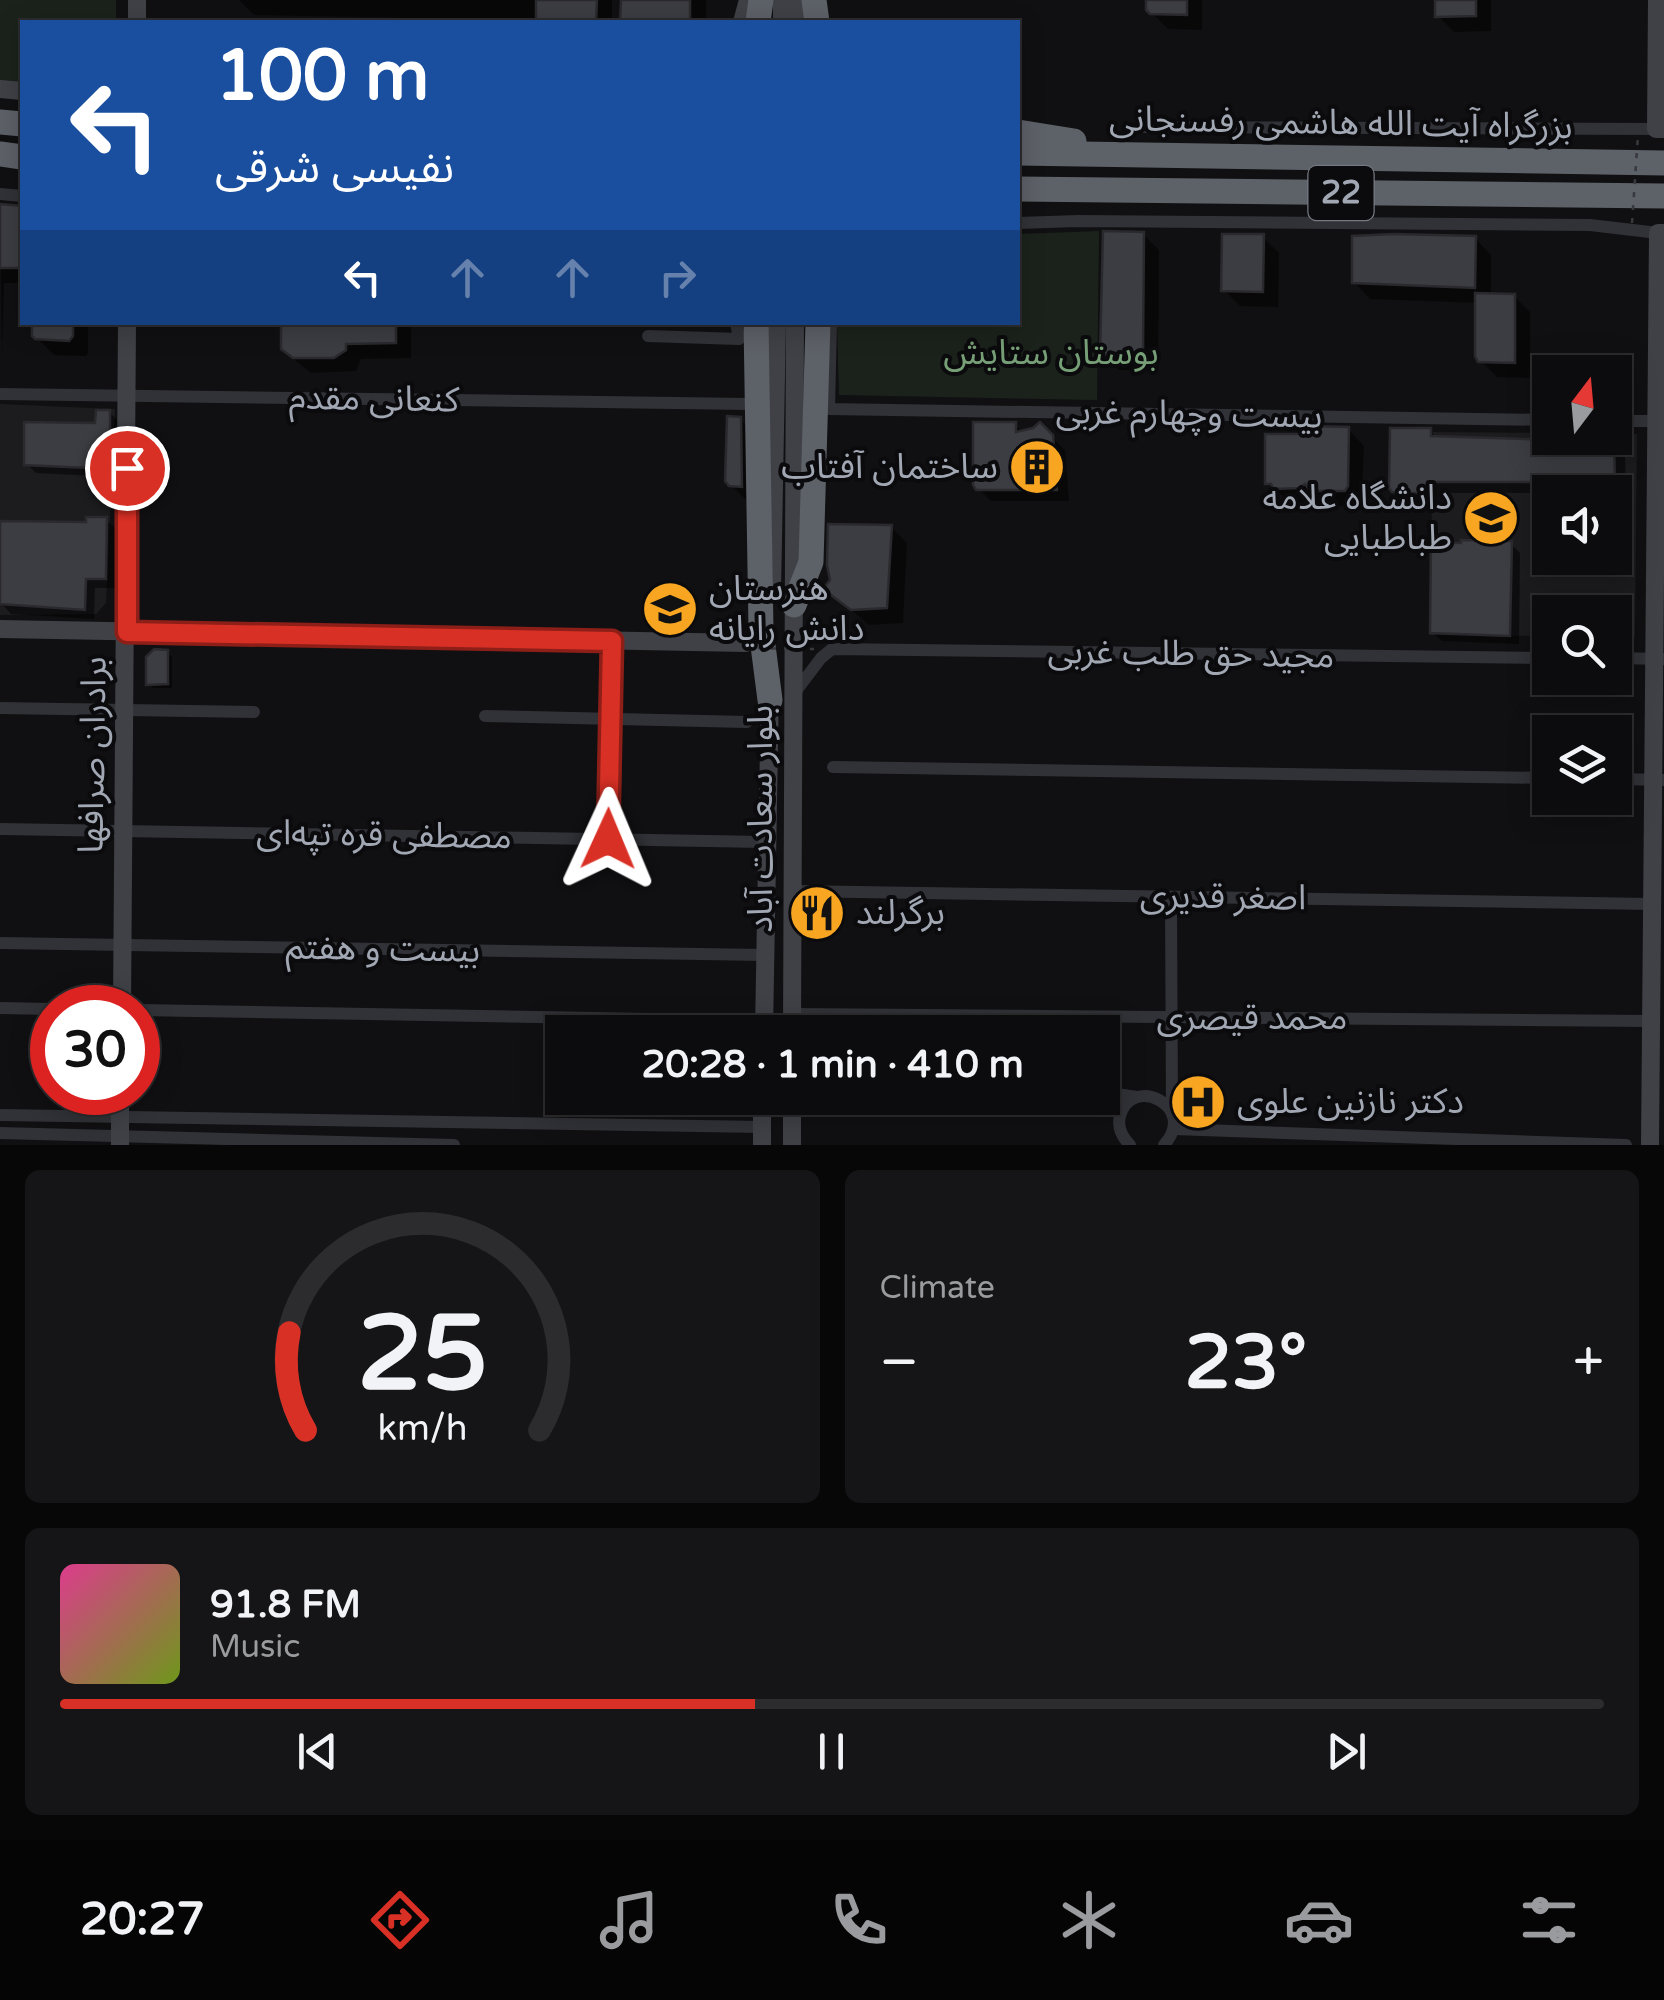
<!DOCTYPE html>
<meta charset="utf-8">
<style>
:root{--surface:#0c0c0e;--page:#151517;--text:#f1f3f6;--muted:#9a9b9e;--line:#2c2c2e;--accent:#d93025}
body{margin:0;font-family:"Varela Round","Noto Sans Arabic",sans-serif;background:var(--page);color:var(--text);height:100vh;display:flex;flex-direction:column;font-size:38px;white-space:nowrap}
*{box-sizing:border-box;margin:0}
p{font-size:32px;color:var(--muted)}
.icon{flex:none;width:55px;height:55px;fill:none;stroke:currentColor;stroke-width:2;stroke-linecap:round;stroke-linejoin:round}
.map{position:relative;height:1145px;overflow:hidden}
.side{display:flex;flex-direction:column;gap:25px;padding:25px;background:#070708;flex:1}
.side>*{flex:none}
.hud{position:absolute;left:20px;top:20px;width:1000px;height:305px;border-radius:0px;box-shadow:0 5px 25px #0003,0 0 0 2px var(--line);background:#1a4fa0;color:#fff;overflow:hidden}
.needle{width:65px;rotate:16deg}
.tools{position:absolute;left:1532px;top:355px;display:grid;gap:20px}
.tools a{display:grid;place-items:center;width:100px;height:100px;border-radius:0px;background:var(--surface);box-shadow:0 5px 25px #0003,0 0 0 2px var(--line);font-size:50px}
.speed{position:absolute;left:30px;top:985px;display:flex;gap:20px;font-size:50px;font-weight:700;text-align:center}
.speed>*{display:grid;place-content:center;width:130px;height:130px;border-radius:50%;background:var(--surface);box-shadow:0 5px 25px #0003,0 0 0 2px var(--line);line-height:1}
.speed .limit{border:15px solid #d22;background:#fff;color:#111}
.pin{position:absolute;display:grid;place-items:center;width:85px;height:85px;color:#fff;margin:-42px;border:5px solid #fff;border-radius:50%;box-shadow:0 2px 10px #0007}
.me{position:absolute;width:110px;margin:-55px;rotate:1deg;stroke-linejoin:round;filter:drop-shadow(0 0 8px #0008)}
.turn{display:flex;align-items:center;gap:35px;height:210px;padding:0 30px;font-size:45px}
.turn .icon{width:130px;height:130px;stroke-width:2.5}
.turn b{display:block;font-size:70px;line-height:85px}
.lanes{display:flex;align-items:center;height:95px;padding:0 30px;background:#0003;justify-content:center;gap:50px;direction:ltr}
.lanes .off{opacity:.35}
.big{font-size:75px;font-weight:800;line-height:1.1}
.side .widget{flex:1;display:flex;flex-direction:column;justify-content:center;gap:15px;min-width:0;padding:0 35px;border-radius:15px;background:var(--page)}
.side .dial{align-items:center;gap:0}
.dial svg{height:260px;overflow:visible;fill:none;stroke:var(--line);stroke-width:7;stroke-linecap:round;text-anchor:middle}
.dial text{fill:var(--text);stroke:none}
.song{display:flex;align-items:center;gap:30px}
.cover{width:120px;height:120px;border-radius:15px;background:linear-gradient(135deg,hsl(330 70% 55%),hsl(80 70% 35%))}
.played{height:10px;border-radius:5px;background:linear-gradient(90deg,var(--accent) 45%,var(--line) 45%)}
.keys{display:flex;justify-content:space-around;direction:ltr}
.heat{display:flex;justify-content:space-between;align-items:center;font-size:55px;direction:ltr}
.side .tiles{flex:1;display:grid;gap:25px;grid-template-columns:1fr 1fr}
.widget:last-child{grid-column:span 2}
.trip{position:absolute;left:545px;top:1015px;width:575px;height:100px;border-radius:0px;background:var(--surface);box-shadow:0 5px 25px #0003,0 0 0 2px var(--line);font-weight:800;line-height:100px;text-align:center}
.tab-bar{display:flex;height:160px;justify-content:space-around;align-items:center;background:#050506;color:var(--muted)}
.tab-bar .icon{width:70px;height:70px}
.tab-bar .active{color:var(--accent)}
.tab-bar b{font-size:45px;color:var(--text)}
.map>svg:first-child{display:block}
.built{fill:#1c1c1f;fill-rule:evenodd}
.green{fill:#1b221b}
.shadow{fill:#0007}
.building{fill:#3c3d42;stroke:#2a2a2e;stroke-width:2.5}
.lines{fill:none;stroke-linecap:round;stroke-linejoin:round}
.street{stroke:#313237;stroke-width:12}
.secondary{stroke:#3f4147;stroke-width:18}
.highway{stroke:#5d6168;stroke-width:25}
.path-bridge{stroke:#37393e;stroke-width:2.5;stroke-dasharray:5 8;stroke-linecap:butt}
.route-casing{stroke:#8d1f18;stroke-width:25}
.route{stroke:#d93025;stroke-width:18}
.labels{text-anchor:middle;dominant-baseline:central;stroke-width:8;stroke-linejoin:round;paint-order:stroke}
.shield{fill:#0b0b0d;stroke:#747881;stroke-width:2.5}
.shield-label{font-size:32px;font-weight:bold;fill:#a1a7b3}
.street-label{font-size:35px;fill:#a1a7b3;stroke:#0b0b0d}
.park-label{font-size:35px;fill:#779f77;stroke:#0b0b0d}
.poi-label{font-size:35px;fill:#a1a7b3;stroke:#0b0b0d;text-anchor:start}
</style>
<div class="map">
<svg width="1664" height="1145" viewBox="0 0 1664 1145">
<rect width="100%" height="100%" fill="#101012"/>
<g class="built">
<path d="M0 404 115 409 106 603 96 614 0 615Z"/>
<path d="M1433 432 1550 433V438H1615V434H1637L1635 637H1615V612H1550V636L1430 635ZM1550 492H1615V558H1550Z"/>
</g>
<g class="green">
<path d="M0 0H116V22H22V85L0 84Z"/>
<path d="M1099 231 1097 400 839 395 837 323 1018 322V234Z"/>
</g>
<g class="shadow">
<path d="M239 0H612V22L254 15Z"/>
<rect x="623" y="0" width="83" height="22"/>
<path d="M1148 0H1202V30L1168 29 1148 9Z"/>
<path d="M1438 0H1491V31L1454 32 1438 16Z"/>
<path d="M0 206 22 208V283H4L2 353Z"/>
<path d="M1143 234 1159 250 1158 370H1119L1103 354Z"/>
<path d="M1263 237 1279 253 1278 307 1240 306 1224 290Z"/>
<path d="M1475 238 1491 255V296H1514L1530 312V378L1497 377 1480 360 1478 303 1370 299 1354 282Z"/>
<path d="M34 322H88V353L86 356 54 355 34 335Z"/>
<path d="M283 322H411V358L361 359 356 371 311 373 287 354Z"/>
<path d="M109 412 119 422 118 477 36 473 27 464 98 425Z"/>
<path d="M740 419 756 435 748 502 731 485Z"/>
<path d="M1015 425 1023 433 1040 426 1065 450 1069 501H991L978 488Z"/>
<path d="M1348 429 1364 446 1361 506H1329L1322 500 1316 503 1292 504 1267 483 1310 437Z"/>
<path d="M1430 431 1438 439 1613 445 1625 457 1626 493H1442V505L1407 503 1392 487Z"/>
<path d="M106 520 117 530 116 588H95L94 619 11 614 1 603 88 525Z"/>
<path d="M891 527 907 543 903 623 869 625 826 589Z"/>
<path d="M1511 544 1520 553 1519 644 1442 641 1432 632Z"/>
<path d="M167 653 172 657V688H153L149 684Z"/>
</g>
<g class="building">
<path d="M536 0H597L596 22H536Z"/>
<path d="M621 0H690V22H620Z"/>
<path d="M1146 0H1187V15L1150 14 1146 10Z"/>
<path d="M1435 0H1476V16L1435 17Z"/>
<path d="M0 204 22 206V268H0Z"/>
<path d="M1103 231 1144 232 1143 355H1100Z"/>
<path d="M1222 234H1264L1263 292 1221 291Z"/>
<path d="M1393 234 1476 236 1475 288 1352 283V236Z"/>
<path d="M1475 293 1515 294V363L1478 362 1475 356Z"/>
<path d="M32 322H73V336L69 341 35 339 32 336Z"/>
<path d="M281 322H396V343L346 344V350L334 358H293L281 349Z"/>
<path d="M96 410H110V469L24 465V422L95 423Z"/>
<path d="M727 416 741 417 742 487 729 486 725 481Z"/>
<path d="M973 422H1016V432L1033 428 1040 422 1053 435 1057 490H976L973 485Z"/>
<path d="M1308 426 1349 427 1348 486 1345 491H1310L1305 484 1299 488 1274 489 1271 484H1265V434H1308Z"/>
<path d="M1390 428H1431V436L1614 442 1615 482H1431V494L1392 492 1389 488Z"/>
<path d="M86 517H107L106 579H86L85 610 0 604V521L86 522Z"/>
<path d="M828 524 892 525 887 608 851 610 823 589 830 580 827 565Z"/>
<path d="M1461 540 1512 541 1510 636 1430 633 1431 543H1461Z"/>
<path d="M154 649 168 650V684L146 685V657Z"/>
</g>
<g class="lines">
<g class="street">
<path d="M1143 127 1656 129"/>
<path d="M0 194 22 196"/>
<path d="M1018 223 1078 221 1590 225 1658 233"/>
<path d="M831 322 829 409 1550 420"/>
<path d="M648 336 739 339 736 322"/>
<path d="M0 394 748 404"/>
<path d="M1615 421H1662"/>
<path d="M1615 658 1664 659"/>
<path d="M793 695 821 658 832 649 1550 658"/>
<path d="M0 708 254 712"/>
<path d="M485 716 747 722"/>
<path d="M833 767 1550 778"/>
<path d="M1615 779 1664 780"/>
<path d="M0 829 767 842"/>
<path d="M608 839 612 641"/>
<path d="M793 891 1652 904"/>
<path d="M1171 897 1172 1112"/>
<path d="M0 943 765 955"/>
<path d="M0 1008 52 1009"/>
<path d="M138 1010 764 1021"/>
<path d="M793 1014 1651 1021"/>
<path d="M1102 1092 1137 1097"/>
<path d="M0 1115 762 1127"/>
<path d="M1174 1129 1626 1145"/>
<path d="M0 1133 454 1145"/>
<path d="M1130 1145C1122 1137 1117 1128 1120 1116 1131 1074 1199 1106 1164 1145"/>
</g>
<g class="secondary">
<path d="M1657 0 1656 129H1664"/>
<path d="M137 22V0"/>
<path d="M742 22 748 0"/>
<path d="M782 22V0"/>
<path d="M799 22V0"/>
<path d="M0 89 22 91"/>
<path d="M772 592 777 322"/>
<path d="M0 629 745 643"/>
<path d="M122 1008 127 322"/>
<path d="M764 1032 770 688"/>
<path d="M792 1032 795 322"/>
<path d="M120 1145V1092"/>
<path d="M762 1145V1098"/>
<path d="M792 1145V1098"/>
<path d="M1650 1145 1658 233H1664"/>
</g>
<g class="highway">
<path d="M814 0 817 22"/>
<path d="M758 22 761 0"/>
<path d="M0 122 22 124"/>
<path d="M1018 132 1074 141"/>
<path d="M1018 153 1664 163"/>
<path d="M0 154 22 157"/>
<path d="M1018 189 1664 196"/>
<path d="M756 322 761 630 770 700"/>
<path d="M794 605 811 562 818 322"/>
</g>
<g class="path-bridge">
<path d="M1632 223 1638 135"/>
<path d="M745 648 814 649"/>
</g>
</g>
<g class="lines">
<g class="route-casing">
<path id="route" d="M127 468V632L612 641 608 839"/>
</g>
<use href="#route" class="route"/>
</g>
<defs>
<g id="building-disc" transform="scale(2.875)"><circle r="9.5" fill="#f8a622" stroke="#0b0b0d"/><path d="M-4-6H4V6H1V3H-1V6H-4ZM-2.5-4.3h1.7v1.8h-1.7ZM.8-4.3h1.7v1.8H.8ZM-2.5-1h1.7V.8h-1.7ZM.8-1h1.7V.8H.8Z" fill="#111"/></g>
<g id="university-disc" transform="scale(2.875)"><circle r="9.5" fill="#f8a622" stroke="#0b0b0d"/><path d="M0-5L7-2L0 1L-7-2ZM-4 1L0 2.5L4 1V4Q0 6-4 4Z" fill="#111"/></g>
<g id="school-disc" transform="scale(2.875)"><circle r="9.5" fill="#f8a622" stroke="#0b0b0d"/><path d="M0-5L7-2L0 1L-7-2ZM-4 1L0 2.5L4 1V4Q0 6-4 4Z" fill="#111"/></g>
<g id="restaurant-disc" transform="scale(2.875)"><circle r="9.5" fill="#f8a622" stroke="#0b0b0d"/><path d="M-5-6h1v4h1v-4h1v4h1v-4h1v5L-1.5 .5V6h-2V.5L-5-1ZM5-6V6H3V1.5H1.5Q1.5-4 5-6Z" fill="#111"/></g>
<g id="hospital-disc" transform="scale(2.875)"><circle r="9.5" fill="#f8a622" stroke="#0b0b0d"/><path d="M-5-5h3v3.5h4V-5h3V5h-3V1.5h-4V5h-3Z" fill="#111"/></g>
</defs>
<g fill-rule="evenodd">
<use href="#building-disc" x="1037" y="467"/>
<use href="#university-disc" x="1491" y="518"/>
<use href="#school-disc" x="670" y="609"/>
<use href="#restaurant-disc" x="817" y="913"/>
<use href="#hospital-disc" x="1198" y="1102"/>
</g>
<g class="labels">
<rect class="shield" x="1308.5" y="166" width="65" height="54" rx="8"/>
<g class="shield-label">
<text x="1341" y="193">22</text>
</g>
<g class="street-label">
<text transform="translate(1341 123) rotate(1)">بزرگراه آیت الله هاشمی رفسنجانی</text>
<text transform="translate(374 399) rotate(1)">کنعانی مقدم</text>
<text transform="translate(1189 414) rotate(1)">بیست وچهارم غربی</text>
<text transform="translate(1191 654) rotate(1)">مجید حق طلب غربی</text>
<text transform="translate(93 755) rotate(-89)">برادران صرافها</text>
<text transform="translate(761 819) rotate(-90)">بلوار سعادت آباد</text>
<text transform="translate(384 835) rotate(1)">مصطفی قره تپه‌ای</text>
<text transform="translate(1223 897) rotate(1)">اصغر قدیری</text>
<text transform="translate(383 949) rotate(1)">بیست و هفتم</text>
<text x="1252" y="1018">محمد قیصری</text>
</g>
<g class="park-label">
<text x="1051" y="353">بوستان ستایش</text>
</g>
<g class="poi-label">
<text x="998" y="467" text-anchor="end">ساختمان آفتاب</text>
<text x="1452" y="498" text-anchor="end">دانشگاه علامه<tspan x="1452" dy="40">طباطبایی</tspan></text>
<text x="709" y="589">هنرستان<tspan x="709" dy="40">دانش رایانه</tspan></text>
<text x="856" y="913">برگرلند</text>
<text x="1237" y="1102">دکتر نازنین علوی</text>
</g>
</g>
</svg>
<div class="tools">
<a><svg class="needle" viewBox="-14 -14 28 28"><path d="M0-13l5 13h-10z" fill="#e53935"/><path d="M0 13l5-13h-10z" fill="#9a9b9e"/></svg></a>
<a><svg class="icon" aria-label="sound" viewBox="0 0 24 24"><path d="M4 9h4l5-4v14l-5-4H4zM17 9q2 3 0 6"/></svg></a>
<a><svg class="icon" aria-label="search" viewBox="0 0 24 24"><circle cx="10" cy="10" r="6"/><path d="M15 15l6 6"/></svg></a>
<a><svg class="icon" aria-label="layers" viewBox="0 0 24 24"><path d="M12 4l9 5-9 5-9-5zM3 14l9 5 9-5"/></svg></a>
</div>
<div class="speed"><div class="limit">30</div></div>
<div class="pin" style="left:127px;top:468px;background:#d93025"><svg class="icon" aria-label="arrive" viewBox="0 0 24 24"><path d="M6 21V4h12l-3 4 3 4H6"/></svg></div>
<svg class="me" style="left:608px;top:839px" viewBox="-20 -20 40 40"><path d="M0-17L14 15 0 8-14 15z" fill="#d93025" stroke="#fff" stroke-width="4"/></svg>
<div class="trip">20:28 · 1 min · 410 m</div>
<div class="hud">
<div class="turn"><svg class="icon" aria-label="left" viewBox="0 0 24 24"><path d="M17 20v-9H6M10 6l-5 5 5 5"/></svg><div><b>100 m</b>نفیسی شرقی</div></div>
<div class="lanes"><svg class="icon" aria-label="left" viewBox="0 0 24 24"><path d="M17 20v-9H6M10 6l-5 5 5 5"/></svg><svg class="icon off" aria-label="ahead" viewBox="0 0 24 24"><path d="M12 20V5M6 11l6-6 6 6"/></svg><svg class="icon off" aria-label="ahead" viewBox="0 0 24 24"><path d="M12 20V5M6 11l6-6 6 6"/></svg><svg class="icon off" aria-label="right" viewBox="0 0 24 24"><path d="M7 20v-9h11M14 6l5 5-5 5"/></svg></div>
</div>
</div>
<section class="side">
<div class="tiles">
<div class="widget dial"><svg viewBox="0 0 100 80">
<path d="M14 69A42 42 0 1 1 86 69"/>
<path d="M14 69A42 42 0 0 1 9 39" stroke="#d93025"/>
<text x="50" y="56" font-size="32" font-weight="700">25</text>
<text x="50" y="72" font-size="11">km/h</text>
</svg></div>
<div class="widget"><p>Climate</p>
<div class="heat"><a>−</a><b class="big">23°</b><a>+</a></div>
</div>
<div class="widget">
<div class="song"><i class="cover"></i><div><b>91.8 FM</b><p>Music</p></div></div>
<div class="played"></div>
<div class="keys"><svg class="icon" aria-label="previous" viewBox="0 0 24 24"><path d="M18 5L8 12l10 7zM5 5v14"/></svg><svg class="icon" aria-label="pause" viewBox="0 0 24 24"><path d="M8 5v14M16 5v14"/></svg><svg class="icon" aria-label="next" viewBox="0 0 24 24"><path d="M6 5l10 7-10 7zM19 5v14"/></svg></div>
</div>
</div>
</section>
<nav class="tab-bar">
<b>20:27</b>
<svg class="icon active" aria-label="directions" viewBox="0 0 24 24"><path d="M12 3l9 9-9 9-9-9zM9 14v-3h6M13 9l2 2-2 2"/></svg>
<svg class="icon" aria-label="music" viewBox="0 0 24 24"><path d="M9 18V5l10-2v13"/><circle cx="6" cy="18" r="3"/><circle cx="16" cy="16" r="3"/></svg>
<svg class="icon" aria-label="phone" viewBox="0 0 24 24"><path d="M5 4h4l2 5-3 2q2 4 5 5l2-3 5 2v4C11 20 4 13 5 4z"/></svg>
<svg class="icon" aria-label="climate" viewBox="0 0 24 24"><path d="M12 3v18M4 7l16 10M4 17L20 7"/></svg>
<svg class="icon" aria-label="car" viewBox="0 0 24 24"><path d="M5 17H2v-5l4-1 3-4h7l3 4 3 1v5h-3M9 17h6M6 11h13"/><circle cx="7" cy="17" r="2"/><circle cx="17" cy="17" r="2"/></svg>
<svg class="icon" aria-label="filters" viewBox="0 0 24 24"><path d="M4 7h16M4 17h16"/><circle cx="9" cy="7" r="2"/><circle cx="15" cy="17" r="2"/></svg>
</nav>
